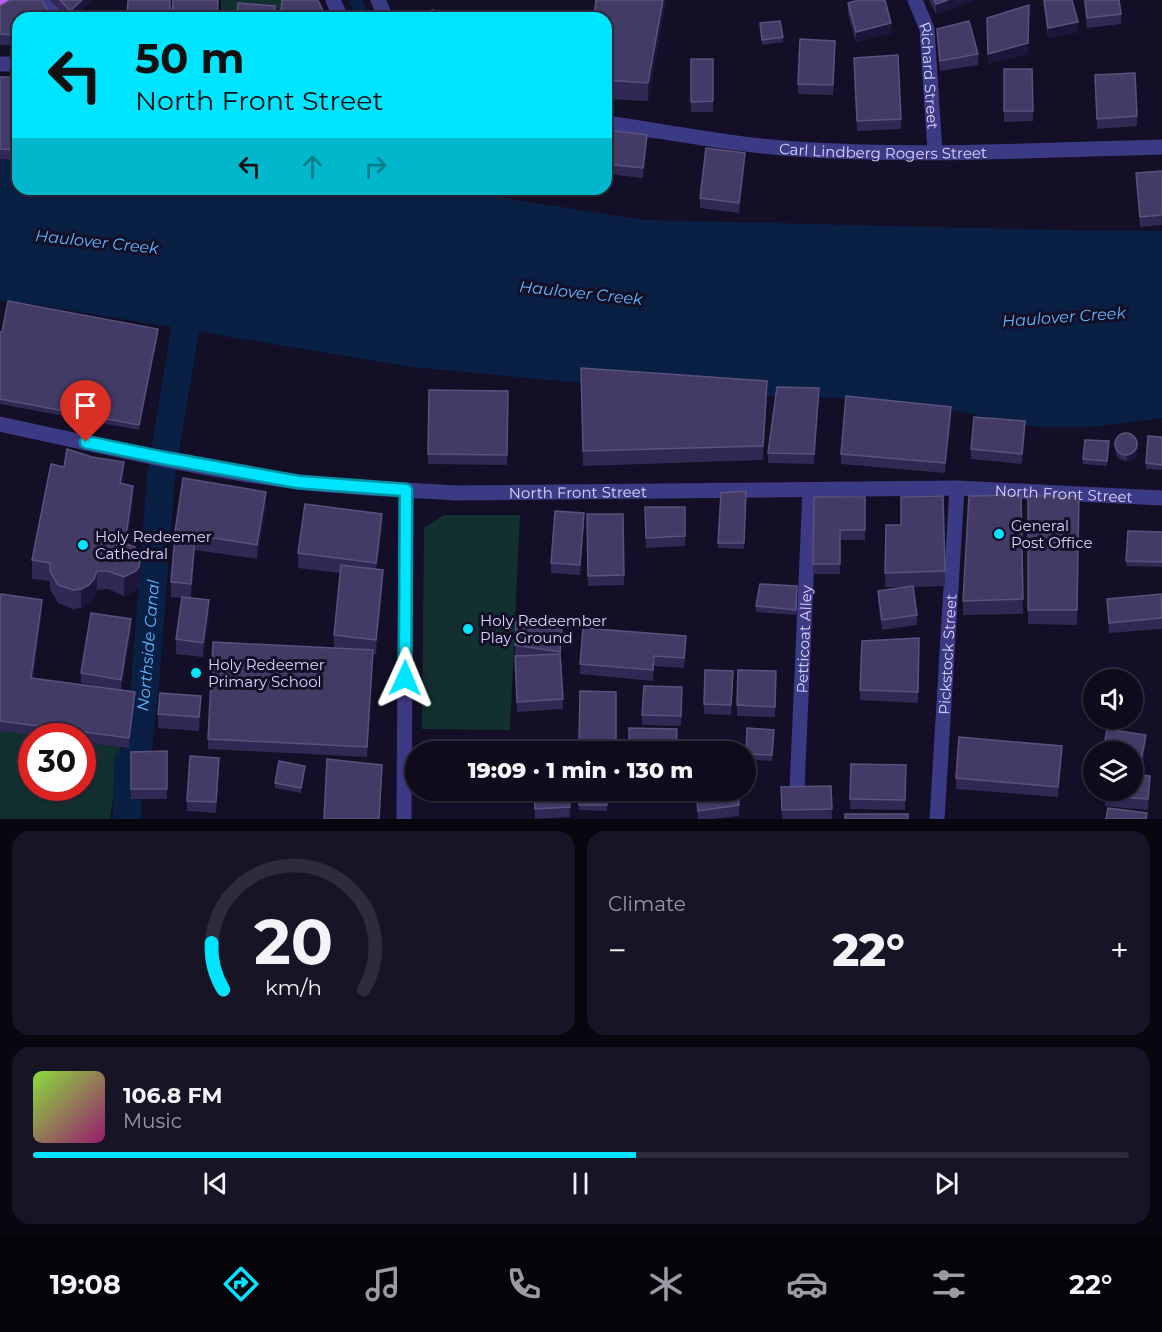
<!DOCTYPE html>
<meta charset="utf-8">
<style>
:root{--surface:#0e0b1c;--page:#171425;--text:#f1f3f6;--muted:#9b9ba3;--line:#2e2b3b;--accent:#00e5ff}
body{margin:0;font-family:Montserrat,sans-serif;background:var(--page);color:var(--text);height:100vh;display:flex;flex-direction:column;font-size:22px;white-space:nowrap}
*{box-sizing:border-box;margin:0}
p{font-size:20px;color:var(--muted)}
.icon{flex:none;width:33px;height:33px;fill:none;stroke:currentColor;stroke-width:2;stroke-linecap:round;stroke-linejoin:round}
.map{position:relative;height:819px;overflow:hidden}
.details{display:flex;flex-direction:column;gap:12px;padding:12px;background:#08060f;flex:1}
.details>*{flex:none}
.top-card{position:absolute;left:12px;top:12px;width:600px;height:183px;border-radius:18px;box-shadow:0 2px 4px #0004,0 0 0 2px var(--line);background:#00e5ff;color:#111;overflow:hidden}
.buttons{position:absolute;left:1083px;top:669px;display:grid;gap:12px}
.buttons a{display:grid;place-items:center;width:60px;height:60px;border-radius:50%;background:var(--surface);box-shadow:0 2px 4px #0004,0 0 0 2px var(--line);font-size:30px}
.speed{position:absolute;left:18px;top:723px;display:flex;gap:12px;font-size:30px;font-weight:700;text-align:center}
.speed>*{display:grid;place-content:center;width:78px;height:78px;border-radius:50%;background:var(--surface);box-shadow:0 2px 4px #0004,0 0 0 2px var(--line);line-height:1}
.speed .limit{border:9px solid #d22;background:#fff;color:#111}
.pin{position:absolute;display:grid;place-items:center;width:51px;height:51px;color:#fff;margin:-62px -26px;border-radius:50% 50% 50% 0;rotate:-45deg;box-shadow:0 0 6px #0007}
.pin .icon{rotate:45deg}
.me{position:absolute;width:66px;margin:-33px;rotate:1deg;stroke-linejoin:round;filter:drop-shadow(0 0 4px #0008)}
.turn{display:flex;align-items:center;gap:21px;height:126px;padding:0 24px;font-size:27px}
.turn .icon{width:78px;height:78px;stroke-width:2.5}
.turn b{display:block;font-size:42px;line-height:51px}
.lanes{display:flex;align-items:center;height:57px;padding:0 24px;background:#0003;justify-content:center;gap:30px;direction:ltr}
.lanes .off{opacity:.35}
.big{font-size:45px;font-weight:800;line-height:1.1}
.details .widget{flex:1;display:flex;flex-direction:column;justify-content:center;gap:9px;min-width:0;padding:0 21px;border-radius:18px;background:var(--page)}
.details .dial{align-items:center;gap:0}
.dial svg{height:156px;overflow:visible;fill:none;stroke:var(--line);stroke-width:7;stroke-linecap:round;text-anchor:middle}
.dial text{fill:var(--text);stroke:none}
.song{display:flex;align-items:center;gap:18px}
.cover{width:72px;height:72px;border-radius:9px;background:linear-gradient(135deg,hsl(90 70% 55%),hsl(320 70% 35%))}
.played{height:6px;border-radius:3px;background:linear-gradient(90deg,var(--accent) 55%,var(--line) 55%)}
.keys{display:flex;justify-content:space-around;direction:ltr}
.heat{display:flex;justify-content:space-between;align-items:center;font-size:33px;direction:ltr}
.details .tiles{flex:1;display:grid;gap:12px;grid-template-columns:1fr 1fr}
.widget:last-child{grid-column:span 2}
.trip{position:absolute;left:405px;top:741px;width:351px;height:60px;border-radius:30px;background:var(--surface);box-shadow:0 2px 4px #0004,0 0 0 2px var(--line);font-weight:800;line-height:60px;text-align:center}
.menu{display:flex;height:96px;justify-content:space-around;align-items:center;background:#06040b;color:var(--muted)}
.menu .icon{width:42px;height:42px}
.menu .selected{color:var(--accent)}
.menu b{font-size:27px;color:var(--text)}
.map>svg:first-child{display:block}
.green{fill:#12302f;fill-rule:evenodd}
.water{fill:#0a1f44}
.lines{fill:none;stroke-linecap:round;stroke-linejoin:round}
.canal{stroke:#0a1f44;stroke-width:28}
.minor{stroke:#3d3a85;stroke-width:15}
.major{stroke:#c25bff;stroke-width:15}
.wall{fill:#312854}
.shaded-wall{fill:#1d163a}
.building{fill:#433a66;stroke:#5a527e;stroke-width:1.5}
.route-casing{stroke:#0095a6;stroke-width:15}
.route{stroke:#00e5ff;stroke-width:10}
.poi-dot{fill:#00e5ff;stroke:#130f26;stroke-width:2}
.labels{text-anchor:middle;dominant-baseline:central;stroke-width:6;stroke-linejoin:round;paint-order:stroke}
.street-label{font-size:15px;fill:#d9d4ff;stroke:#130f26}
.poi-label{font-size:15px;fill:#d9d4ff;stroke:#130f26;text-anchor:start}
.water-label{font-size:16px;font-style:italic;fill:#62b6ff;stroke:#130f26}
</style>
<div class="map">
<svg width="1162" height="819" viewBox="0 0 1162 819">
<rect width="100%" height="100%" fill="#130f26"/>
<g class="green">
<path d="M221 0H281L280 15 221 10Z"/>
<path d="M444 515H520L510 730 422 729 424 528Z"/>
<path d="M0 720 122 736 110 819H0ZM32 736H82V788H32Z"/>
</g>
<g class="water">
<path d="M348 0H362L370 18H357Z"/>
<path d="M0 154 18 155V189H446L644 220 1097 231H1162V418L1091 427H1036L951 410 836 398 762 396 581 383 412 367 24 303 0 301Z"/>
</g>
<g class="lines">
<path class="canal" id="s1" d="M127 819 128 761 137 757 145 685 161 476 191 294"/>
<g class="minor">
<path d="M46 0 57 18"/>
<path d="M333 0 341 18"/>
<path d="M378 0 386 18"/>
<path id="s2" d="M915 0 927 29 935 152"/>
<path d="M0 64H18"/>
<path id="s3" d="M606 123C669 132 733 145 796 149 918 157 1040 150 1162 147"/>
<path id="s4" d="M0 424C98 445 199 470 299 482 352 488 405 490 458 493L957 488 1162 498"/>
<path id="s5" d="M797 789 810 490"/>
<path d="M404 819 406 490"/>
<path id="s6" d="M937 819 957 488"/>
</g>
<path class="major" d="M0 1 2 0"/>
</g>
<g class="wall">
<path d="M50 0H93L73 18H67Z"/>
<path d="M666 0 648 101 606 99V18Z"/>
<path d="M929 0H974V1L936 14Z"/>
<path d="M1043 0H1072L1078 32 1048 38Z"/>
<path d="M1084 0H1119L1121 14V24L1087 28Z"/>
<path d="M848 3 891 33 856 42 848 13Z"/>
<path d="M0 6 18 18V45H0Z"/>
<path d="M760 23 783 37V42L762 45Z"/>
<path d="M937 29 978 54V65L940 71 937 39Z"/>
<path d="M835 51 833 95 798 94V84Z"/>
<path d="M854 58 901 119V129L857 131Z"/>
<rect x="691" y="59" width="22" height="53"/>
<path d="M1004 69H1032L1033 121 1004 122Z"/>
<path d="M1095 75 1137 116V126L1097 129Z"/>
<path d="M0 77H18V160L0 159Z"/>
<path d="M606 130 647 145 643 178 606 174Z"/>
<path d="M745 163 739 213 700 208V198Z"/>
<path d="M1162 171V225L1140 227 1136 173Z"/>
<path d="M0 332 158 335 139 430 0 404Z"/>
<path d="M581 368 767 396 763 460 583 466Z"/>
<path d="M429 390 508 391 507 465 428 464Z"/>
<path d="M819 398 814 464 768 463V453Z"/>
<path d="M951 417 945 473 841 464V454Z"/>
<path d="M1025 432 1022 464 971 459V449Z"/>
<path d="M1162 437V470L1146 469V463Z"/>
<path d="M1115 444 1138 446 1137 453 1134 459 1127 461 1121 460 1116 455Z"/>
<path d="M1109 447 1107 466 1083 464V459Z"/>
<path d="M124 481 123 484 133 504 127 544 141 574 139 585 136 590 124 596 108 589 97 590 94 597 89 603 81 608 73 609 58 603 50 589V581L32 579V560Z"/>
<path d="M746 491 744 549 718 548 721 493Z"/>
<path d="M1021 495 1023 614 963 615V601Z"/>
<path d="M1028 496H1079L1077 625 1028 624Z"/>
<path d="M814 497H865V540H840V574H813Z"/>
<path d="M266 507 257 559 195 550 191 598 209 615 203 657 176 654V639L182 598 171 597V582L175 532Z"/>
<path d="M645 507H685V546L646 548Z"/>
<path d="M587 514H623L624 585 588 586Z"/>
<path d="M584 523 580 575 551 573V563Z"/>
<path d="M886 525 945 571V586L913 587 917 615V625L882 630 878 601V591L905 587H885Z"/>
<path d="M382 528 377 569 383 584 376 654H373L367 757 208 749V739L334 648V635L340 573 298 568V553Z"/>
<path d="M1128 531 1162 532V567L1126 566Z"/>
<path d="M797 586 796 615 756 612V606Z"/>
<path d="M1107 599 1162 609V629L1109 633Z"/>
<path d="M0 600 42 610 33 678 135 702 129 748 82 742V736H43L0 731Z"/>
<path d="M131 630 121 690 81 683V673Z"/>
<path d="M562 635 561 655 563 709 517 712 515 666V645Z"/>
<path d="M919 638 918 703 860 700 862 641Z"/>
<path d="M686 646 684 668 654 666 653 681 580 674V664Z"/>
<path d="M733 681 731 715 704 714V704Z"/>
<path d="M776 682 775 717 737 716V705Z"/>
<path d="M580 691 616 692V752H579Z"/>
<path d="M682 698 681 726 642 725V715Z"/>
<path d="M201 711 199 731 158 728V714Z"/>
<path d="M1096 718H1129V725L1096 724Z"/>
<path d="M774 736 772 761 746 759V752Z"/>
<path d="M1146 745 1141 770 1132 768V752Z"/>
<path d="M167 751V799H131V752Z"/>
<path d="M1062 756 1058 797 956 789V778Z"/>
<path d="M851 764 906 765 905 810 850 809Z"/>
<path d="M219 768 216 813 187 811V801Z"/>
<path d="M305 771 301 793 275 788V783Z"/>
<path d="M831 786 832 819H782L781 787Z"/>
<path d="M1150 787 1148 810 1105 806V796Z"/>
<path d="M534 790H569L570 817 535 819Z"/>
<path d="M579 790H607V811L579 810Z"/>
<path d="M696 790 739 805V816L713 819H698Z"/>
</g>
<g class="shaded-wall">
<path d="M82 0H93L73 18H70V11Z"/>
<path d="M663 0H666L648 101V83Z"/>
<path d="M948 0H974V1L936 14V4Z"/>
<path d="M1029 5 1028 54 988 64V54Z"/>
<path d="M1078 22V32L1048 38V28Z"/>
<path d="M891 23V33L856 42V32Z"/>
<path d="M647 135V145L643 178V168Z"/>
<path d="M745 153V163L739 213V203Z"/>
<path d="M158 329V335L139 430V425Z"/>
<path d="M767 381V396L763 460V446Z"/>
<path d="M819 388V398L814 464V454Z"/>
<path d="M951 407V417L945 473V463Z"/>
<path d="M1025 421V432L1022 464V454Z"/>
<path d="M1138 441 1137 453 1134 459 1127 461V456Z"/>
<path d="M124 462V481L120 502V483Z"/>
<path d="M133 486V504L125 561V543Z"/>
<path d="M266 492V507L257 559V545Z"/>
<path d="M584 513V523L580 575V565Z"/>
<path d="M382 514V528L376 577V563Z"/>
<path d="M195 537V552L191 598V584Z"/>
<path d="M141 556V574L139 585 136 590 124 596V577Z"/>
<path d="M383 570V584L376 654V640Z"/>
<path d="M97 571V590L94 597 89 603 81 608V589Z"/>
<path d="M42 600V610L31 688V678Z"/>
<path d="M209 600V615L203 657V643Z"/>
<path d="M131 619V630L121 690V680Z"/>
<path d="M373 650V660L367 757V747Z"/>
<path d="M135 692V702L129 748V738Z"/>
<path d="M201 696V711L199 731V717Z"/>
<path d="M1146 735V745L1141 770V760Z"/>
<path d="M1062 746V756L1058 797V787Z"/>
<path d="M219 758V768L216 813V802Z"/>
<path d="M382 765 380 819H379Z"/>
<path d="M305 766V771L301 793V788Z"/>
<path d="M1150 776V787L1148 810V799Z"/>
</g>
<g class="building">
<path d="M10 0H42L52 18H18V35L0 34V6Z"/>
<path d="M60 0H82L70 11Z"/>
<path d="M128 0H170V18H127Z"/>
<path d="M173 0H218L217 18H172Z"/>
<path d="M282 0H318L326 18H280Z"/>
<path d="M596 0H663L648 83 606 80 609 59 606 58V18H594Z"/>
<path d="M859 0H885L891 23 856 32 848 3Z"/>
<path d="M934 0H948L936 4Z"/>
<path d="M1044 0H1072L1078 22 1048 28Z"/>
<path d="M1085 0H1119L1121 14 1087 18Z"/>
<path d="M238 3 275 6 274 18H237Z"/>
<path d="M1029 5 1028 43 988 54 987 18Z"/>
<path d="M432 10 462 16V18H430Z"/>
<path d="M780 21 783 37 762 40 760 23Z"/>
<path d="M969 21 978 54 940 61 937 29Z"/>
<path d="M800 39 835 41 833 85 798 84Z"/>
<path d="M898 55 901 119 857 121 854 58Z"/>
<path d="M691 59H713V101L691 102Z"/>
<path d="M1004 69H1032L1033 111H1004Z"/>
<path d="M1135 73 1137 116 1097 119 1095 75Z"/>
<path d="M0 77H18V150L0 149Z"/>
<path d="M606 130 647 135 643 168 606 164Z"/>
<path d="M706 148 745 153 739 203 700 198Z"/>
<path d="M1162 171V215L1140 217 1136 173Z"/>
<path d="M8 301 158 329 139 425 0 399V332H2Z"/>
<path d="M581 368 767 381 763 446 583 451Z"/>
<path d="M777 387 819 388 814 454 768 453Z"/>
<path d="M429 390 508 391 507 455 428 454Z"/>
<path d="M846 396 951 407 945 463 841 454Z"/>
<path d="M974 417 1025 421 1022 454 971 449Z"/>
<circle cx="1126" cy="444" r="11"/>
<path d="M1148 436 1162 437V465L1146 463Z"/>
<path d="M1085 440 1109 441 1107 461 1083 459Z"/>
<path d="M67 449 92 457 124 462 120 483 133 486 125 543 135 547 141 556 139 567 136 571 124 577 108 571H97L94 579 89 585 81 589 73 590 58 585 50 571V563L32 560 51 464 64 467Z"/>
<path d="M183 478 266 492 257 545 175 532Z"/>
<path d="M746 491 744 543H718L721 493Z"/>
<path d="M1021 495 1023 599 963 601 969 496Z"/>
<path d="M943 496 945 571 885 573 886 525H901V497Z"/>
<path d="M1028 496H1079L1077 610H1028Z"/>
<path d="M814 497H865V530H840V564H813Z"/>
<path d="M305 504 382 514 376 563 298 553Z"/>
<path d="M645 507H685V536L646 538Z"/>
<path d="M555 511 584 513 580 565 551 563Z"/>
<path d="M587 514H623L624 575 588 576Z"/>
<path d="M1128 531 1162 532V562L1126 561Z"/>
<path d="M175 535 195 537 191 584 171 582Z"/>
<path d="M341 565 383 570 376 640 334 635Z"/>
<path d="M760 584 797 586 796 610 756 606Z"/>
<path d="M913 586 917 615 882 620 878 591Z"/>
<path d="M1 594 42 600 31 678 135 692 129 738 0 721V600Z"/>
<path d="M1161 594 1162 618 1109 623 1107 599Z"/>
<path d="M182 597 209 600 203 643 176 639Z"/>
<path d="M91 613 131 619 121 680 81 673Z"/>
<path d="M516 620 562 625 560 652 515 645Z"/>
<path d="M583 628 686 636 684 658 654 656 653 670 580 664Z"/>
<path d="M919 638 918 692 860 690 862 641Z"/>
<path d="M213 642 373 650 367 747 208 739Z"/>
<path d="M560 654 563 699 517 702 515 656Z"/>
<path d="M705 670 733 671 731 705 704 704Z"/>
<path d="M738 670 776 671 775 707 737 705Z"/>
<path d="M644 686 682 687 681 716 642 715Z"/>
<path d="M580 691 616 692V743H579Z"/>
<path d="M160 693 201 696 199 717 158 714Z"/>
<path d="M1096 718H1129V719Z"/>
<path d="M629 728 677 729 676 752H629Z"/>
<path d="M747 728 774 730 772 755 746 754Z"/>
<path d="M1107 729 1146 735 1141 760 1132 758V752H1103Z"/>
<path d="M959 737 1062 746 1058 787 956 778Z"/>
<path d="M167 751V789H131V752Z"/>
<path d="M190 756 219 758 216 802 187 801Z"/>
<path d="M327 759 382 765 379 819H324Z"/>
<path d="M279 761 305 766 301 788 275 783Z"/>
<path d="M851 764 906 765 905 800 850 799Z"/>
<path d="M1132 775 1150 776 1148 799 1105 796V790H1132Z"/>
<path d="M831 786 832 809 782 810 781 787Z"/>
<path d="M534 790H569L570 807 535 809Z"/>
<rect x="579" y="790" width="28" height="15"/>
<path d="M696 790H738L739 805 698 811Z"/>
<path d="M1108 808 1147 813 1146 819H1106Z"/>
<rect x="845" y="814" width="63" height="5"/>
</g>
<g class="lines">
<g class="route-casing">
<path id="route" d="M86 442 164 458 298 482 406 490 405 678"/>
</g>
<use href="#route" class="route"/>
</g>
<g class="poi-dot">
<circle cx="999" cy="534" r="6"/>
<circle cx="83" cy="545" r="6"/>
<circle cx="468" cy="629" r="6"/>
<circle cx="196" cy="673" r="6"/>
</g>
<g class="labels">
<g class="street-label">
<text stroke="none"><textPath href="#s2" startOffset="78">Richard Street</textPath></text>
<text stroke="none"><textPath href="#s3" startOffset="279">Carl Lindberg Rogers Street</textPath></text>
<text stroke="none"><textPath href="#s4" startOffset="584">North Front Street</textPath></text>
<text stroke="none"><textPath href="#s4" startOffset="1070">North Front Street</textPath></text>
<text stroke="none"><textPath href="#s5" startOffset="150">Petticoat Alley</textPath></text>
<text stroke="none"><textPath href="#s6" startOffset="165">Pickstock Street</textPath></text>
</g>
<g class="poi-label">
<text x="1011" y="525">General<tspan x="1011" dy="17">Post Office</tspan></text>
<text x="95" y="536">Holy Redeemer<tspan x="95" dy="17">Cathedral</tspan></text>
<text x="480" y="620">Holy Redeember<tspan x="480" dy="17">Play Ground</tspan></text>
<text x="208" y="664">Holy Redeemer<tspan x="208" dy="17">Primary School</tspan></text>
</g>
<g class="water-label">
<text transform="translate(97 242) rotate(6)">Haulover Creek</text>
<text transform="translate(581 293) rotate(6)">Haulover Creek</text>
<text transform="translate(1064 317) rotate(-4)">Haulover Creek</text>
<text stroke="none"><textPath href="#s1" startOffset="180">Northside Canal</textPath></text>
</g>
</g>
</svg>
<div class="buttons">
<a><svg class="icon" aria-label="sound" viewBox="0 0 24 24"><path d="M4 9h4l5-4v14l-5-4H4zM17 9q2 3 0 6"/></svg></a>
<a><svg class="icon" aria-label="layers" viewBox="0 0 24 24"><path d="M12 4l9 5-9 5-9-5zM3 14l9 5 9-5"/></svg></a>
</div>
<div class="speed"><div class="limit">30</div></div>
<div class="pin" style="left:86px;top:442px;background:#d93025"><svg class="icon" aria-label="arrive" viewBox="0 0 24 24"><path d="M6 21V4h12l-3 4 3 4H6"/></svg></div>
<svg class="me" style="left:405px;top:678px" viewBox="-20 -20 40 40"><path d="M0-17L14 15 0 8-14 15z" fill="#00e5ff" stroke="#fff" stroke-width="4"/></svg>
<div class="trip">19:09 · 1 min · 130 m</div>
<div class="top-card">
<div class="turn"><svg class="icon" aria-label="left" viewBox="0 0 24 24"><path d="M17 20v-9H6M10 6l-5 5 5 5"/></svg><div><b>50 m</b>North Front Street</div></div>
<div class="lanes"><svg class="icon" aria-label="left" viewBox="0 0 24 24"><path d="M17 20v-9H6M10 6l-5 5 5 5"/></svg><svg class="icon off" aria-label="ahead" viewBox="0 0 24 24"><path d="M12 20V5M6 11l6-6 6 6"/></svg><svg class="icon off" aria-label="right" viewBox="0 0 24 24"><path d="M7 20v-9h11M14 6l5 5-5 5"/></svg></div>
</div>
</div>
<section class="details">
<div class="tiles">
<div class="widget dial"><svg viewBox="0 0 100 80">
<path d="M14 69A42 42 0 1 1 86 69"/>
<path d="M14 69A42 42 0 0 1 8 45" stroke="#00e5ff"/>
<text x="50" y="56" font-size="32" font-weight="700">20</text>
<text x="50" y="72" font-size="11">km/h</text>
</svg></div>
<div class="widget"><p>Climate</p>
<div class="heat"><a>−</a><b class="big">22°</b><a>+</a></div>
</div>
<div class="widget">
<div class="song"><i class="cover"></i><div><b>106.8 FM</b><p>Music</p></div></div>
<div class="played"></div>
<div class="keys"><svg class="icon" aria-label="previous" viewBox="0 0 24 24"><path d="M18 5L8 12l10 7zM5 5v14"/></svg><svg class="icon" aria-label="pause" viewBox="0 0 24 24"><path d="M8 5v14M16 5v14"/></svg><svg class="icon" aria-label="next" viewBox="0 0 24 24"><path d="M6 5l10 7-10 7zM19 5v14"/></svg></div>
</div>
</div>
</section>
<nav class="menu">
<b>19:08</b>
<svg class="icon selected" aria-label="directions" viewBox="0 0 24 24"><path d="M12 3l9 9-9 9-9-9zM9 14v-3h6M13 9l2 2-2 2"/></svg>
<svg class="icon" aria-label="music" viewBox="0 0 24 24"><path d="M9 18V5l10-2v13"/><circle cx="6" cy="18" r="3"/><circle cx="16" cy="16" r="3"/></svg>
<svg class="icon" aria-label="phone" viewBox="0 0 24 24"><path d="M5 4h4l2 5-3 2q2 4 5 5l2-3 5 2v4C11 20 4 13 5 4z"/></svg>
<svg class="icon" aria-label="climate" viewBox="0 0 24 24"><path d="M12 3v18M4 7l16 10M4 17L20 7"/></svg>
<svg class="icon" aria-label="car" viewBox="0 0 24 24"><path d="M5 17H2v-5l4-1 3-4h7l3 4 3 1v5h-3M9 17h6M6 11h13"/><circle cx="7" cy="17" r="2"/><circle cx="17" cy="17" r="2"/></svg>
<svg class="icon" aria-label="filters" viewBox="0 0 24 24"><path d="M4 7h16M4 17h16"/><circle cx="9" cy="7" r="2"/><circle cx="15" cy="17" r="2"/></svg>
<b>22°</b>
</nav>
